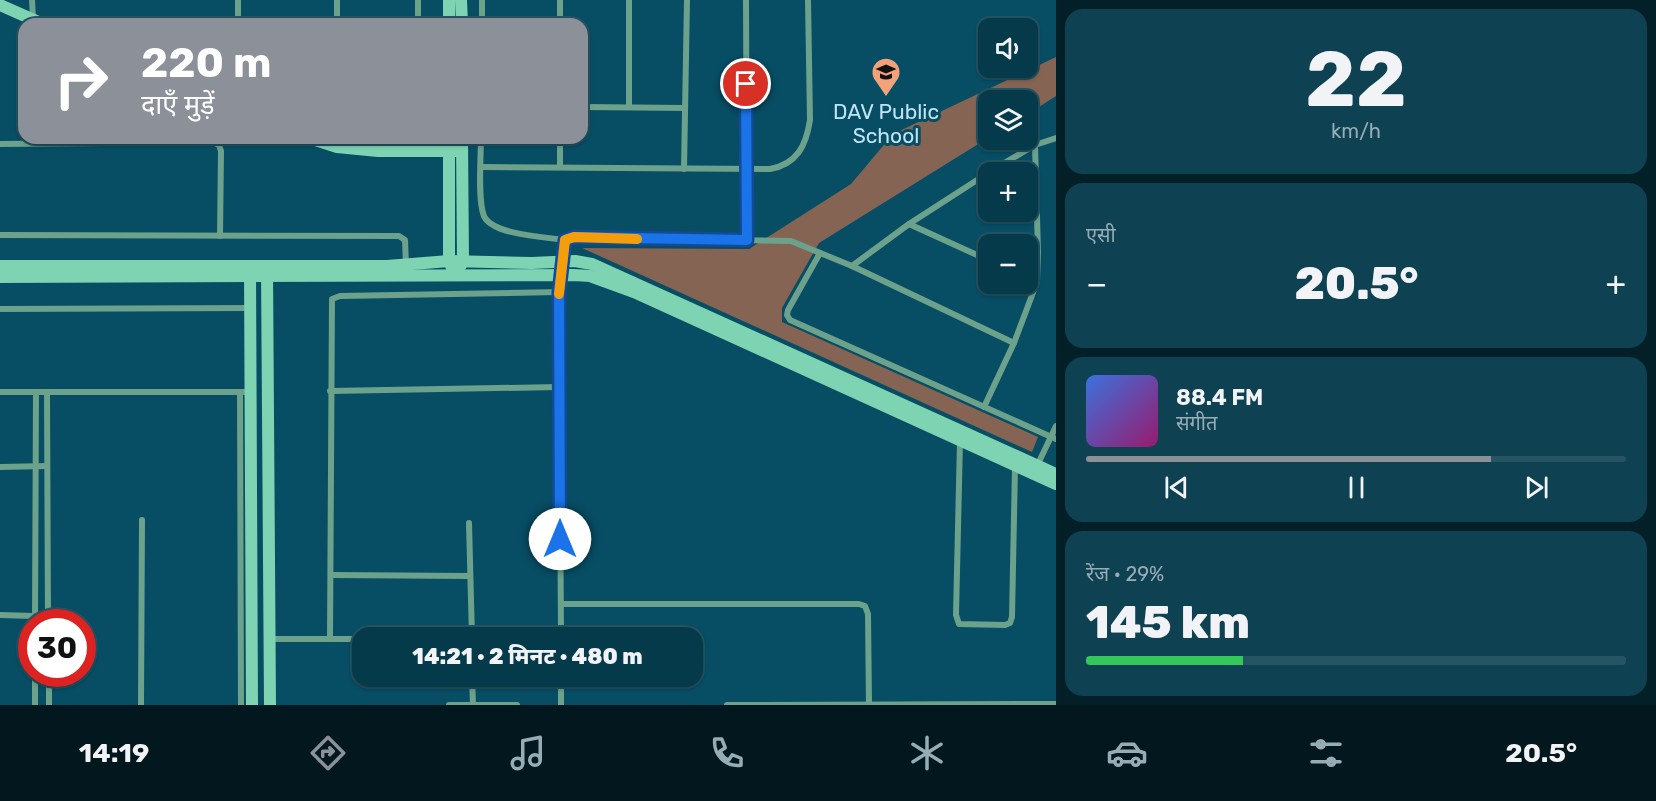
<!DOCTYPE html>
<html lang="hi">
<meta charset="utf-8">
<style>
:root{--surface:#053a4b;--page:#0e4152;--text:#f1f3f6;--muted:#97adb5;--line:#265463;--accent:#8c9099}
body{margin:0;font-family:Rubik,"Noto Sans Devanagari",sans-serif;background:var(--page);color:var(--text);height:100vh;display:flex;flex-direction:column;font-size:22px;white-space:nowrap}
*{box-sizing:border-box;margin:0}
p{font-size:20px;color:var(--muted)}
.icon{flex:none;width:33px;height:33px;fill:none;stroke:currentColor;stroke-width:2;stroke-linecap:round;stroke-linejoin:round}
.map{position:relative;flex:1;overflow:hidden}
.panel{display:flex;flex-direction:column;gap:9px;padding:9px;background:#032029;width:600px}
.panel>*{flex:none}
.top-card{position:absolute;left:18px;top:18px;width:570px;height:126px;border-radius:18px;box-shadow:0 2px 4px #0004,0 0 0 2px var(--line);background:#8c9099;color:#fff;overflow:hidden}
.fabs{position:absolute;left:978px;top:18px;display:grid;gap:12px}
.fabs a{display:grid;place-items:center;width:60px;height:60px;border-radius:12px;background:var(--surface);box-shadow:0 2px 4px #0004,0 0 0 2px var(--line);font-size:30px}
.speed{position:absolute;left:18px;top:609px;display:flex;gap:12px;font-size:30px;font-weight:700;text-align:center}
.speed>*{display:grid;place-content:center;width:78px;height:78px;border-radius:50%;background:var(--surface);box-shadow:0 2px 4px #0004,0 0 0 2px var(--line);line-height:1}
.speed .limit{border:9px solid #d22;background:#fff;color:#111}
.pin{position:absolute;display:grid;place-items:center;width:51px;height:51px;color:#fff;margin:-26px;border:3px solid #fff;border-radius:50%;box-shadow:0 2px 6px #0007}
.me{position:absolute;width:66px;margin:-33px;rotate:0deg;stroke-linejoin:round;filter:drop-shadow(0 0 4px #0008)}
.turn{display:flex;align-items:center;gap:21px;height:126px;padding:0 24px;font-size:27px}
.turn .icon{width:78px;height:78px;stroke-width:2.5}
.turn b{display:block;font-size:42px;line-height:51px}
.big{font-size:45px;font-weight:800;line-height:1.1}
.panel .widget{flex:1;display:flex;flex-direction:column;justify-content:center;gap:9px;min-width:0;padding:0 21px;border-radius:18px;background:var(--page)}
.panel .dial{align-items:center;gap:0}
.dial b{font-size:78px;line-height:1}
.song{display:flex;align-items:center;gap:18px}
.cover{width:72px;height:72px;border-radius:9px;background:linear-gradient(135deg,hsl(220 70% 55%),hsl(320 70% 35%))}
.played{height:6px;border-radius:3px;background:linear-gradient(90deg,var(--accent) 75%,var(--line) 75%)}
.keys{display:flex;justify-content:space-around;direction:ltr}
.heat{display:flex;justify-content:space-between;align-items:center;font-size:33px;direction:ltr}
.charge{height:9px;border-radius:4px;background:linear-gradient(90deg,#34c759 29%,var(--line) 0)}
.trip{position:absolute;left:352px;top:627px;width:351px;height:60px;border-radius:18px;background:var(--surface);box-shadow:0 2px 4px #0004,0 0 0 2px var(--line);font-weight:800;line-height:60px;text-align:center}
.dock{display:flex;height:96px;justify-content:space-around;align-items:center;background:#02171e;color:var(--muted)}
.dock .icon{width:42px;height:42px}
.dock .current{color:var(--accent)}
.dock b{font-size:27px;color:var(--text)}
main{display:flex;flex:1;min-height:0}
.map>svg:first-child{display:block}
.green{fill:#856453}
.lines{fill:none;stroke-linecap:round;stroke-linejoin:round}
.street{stroke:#6ca18b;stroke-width:6}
.secondary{stroke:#7dd3b2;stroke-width:12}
.route-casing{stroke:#114b97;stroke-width:15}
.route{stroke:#1a73e8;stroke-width:10}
.slow{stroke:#f59e0b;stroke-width:10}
.labels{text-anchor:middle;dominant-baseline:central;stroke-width:6;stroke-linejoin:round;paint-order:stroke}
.poi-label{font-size:21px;fill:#bfe4f5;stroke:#074d64}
</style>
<main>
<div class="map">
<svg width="1056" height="705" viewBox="0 0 1056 705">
<rect width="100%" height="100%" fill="#074d64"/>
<path class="green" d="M1056 57V96L1028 114V100H988V138L819 243 782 308V322L1038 437 1032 452 582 248 749 249 851 184 893 134Z"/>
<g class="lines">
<g class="street">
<path d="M32 0 33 19"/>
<path d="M418 0V24"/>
<path d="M629 0V107"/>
<path d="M746 0 747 240"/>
<path d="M238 24V0"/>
<path d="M337 24V0"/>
<path d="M482 24V0"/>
<path d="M560 24V0"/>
<path d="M582 107 685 108"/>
<path d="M418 138V151"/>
<path d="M481 138C481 155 477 205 485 218 496 235 545 237 565 240"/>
<path d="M0 144 213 142 219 145 221 151 220 236"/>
<path d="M481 167 770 169C797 164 806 146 810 120L808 0"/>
<path d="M560 167V138"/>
<path d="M684 169 687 0"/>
<path d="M989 172 1035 145 1056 138"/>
<path d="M909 224 988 260"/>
<path d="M0 235 399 236 405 240 406 265"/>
<path d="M820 253 788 310 787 315 790 320 1056 439"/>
<path d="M852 266 909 224 988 173"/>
<path d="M1028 278 1037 282"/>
<path d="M0 309 250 308"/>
<path d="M330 391 559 387"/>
<path d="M0 392H244"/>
<path d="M47 392 48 622"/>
<path d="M240 392 241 705"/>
<path d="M984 407 1014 343 1037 282 1038 252 1035 145"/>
<path d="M960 441 956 615 959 624 1005 625 1010 623 1012 617 1015 466"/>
<path d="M1037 466 1056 426"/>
<path d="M0 467 47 466"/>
<path d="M469 523 472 638"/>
<path d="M331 575 470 576"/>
<path d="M561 604H859L865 606 868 614 869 705"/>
<path d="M0 615 35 616"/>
<path d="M35 622 36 392"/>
<path d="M561 638 559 292 565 240 574 237 791 241 852 266 1014 343"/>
<path d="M270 639H363"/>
<path d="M330 639 332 299 340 296 559 292"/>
<path d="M49 674V705"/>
<path d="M472 676 473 705"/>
<path d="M35 705V674"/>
<path d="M141 705 142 520"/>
<path d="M449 705H517"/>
<path d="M561 705V676"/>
<path d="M727 705 1056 704"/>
</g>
<g class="secondary">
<path d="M449 0V24"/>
<path d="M461 0 462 24"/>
<path d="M0 5 43 24"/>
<path d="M309 138 337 147 378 151H462"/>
<path d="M449 138V261L452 268"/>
<path d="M0 266H387L449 261 532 263 575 261 592 264 1056 474"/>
<path d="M250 268 252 705"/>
<path d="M459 268 463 262 462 138"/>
<path d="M267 269 270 705"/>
<path d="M0 277 574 275 590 276 634 292 1056 484"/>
</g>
</g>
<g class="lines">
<g class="route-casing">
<path id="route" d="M560 539 559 292 565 240 574 237 747 240 746 84"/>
</g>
<use href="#route" class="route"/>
<path class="slow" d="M559 294 565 240 574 237 637 239"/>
</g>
<defs>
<g id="school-pin" transform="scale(1.5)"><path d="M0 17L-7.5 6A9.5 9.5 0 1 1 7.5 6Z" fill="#f1a27b" stroke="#074d64"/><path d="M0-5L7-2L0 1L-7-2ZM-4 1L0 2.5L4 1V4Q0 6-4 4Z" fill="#111"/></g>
</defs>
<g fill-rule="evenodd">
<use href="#school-pin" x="886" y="72"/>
</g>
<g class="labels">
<g class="poi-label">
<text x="886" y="111">DAV Public<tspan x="886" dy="24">School</tspan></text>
</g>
</g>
</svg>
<div class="fabs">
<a><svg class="icon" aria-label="sound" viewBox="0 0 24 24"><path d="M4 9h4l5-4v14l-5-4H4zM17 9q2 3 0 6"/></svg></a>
<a><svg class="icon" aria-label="layers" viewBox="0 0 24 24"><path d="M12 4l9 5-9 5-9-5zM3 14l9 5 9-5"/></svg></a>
<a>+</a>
<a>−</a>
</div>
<div class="speed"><div class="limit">30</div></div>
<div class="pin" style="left:746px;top:84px;background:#d93025"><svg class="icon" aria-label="arrive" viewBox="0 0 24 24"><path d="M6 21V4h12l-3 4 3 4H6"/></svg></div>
<svg class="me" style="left:560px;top:539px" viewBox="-20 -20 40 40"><circle r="19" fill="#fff"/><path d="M0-13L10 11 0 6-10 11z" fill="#1a73e8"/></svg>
<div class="trip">14:21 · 2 मिनट · 480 m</div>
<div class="top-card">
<div class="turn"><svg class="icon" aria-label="right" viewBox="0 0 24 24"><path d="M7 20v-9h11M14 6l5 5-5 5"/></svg><div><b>220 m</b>दाएँ मुड़ें</div></div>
</div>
</div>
<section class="panel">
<div class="widget dial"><b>22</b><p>km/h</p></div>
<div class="widget"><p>एसी</p>
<div class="heat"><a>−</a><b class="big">20.5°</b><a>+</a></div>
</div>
<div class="widget">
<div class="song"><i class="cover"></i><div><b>88.4 FM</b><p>संगीत</p></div></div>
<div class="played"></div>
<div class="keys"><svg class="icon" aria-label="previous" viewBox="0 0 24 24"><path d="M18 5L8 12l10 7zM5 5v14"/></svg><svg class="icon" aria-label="pause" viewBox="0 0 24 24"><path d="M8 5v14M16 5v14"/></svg><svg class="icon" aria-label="next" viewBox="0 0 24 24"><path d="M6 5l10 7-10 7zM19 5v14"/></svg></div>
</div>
<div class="widget"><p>रेंज · 29%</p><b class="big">145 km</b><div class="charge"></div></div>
</section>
</main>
<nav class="dock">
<b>14:19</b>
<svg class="icon current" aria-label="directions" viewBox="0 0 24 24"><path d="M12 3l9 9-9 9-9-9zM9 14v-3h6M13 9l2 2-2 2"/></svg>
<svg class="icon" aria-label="music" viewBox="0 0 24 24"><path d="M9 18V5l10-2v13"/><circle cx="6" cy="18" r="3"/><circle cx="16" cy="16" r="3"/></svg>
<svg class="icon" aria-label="phone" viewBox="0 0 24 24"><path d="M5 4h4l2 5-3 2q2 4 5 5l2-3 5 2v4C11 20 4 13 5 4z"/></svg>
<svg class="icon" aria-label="climate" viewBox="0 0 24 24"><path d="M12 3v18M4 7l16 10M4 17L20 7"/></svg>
<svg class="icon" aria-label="car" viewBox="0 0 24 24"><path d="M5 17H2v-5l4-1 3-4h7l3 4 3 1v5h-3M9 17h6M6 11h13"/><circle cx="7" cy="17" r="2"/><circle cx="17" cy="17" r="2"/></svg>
<svg class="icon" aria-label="filters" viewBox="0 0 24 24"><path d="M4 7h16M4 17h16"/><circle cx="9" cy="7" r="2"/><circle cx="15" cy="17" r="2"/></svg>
<b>20.5°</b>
</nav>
